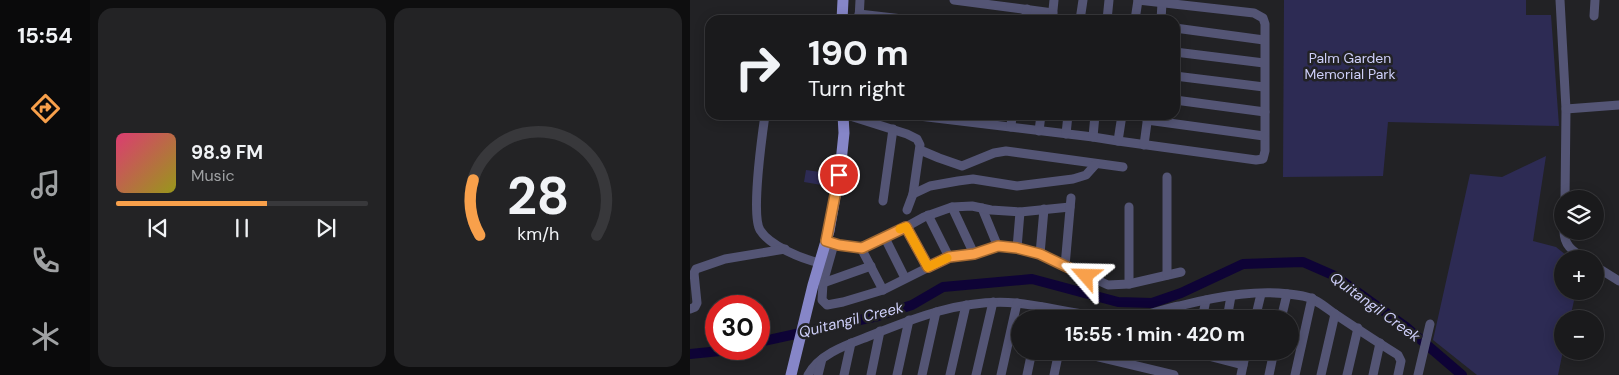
<!DOCTYPE html>
<meta charset="utf-8">
<style>
:root{--surface:#1a1a1c;--page:#232325;--text:#f1f3f6;--muted:#9fa1a3;--line:#38383b;--accent:#f8a04b}
body{margin:0;font-family:"DM Sans",sans-serif;background:var(--page);color:var(--text);height:100vh;display:flex;flex-direction:column;font-size:19px;white-space:nowrap}
*{box-sizing:border-box;margin:0}
p{font-size:16px;color:var(--muted)}
.icon{flex:none;width:28px;height:28px;fill:none;stroke:currentColor;stroke-width:2;stroke-linecap:round;stroke-linejoin:round}
.map{position:relative;flex:1;overflow:hidden}
.drawer{display:flex;flex-direction:column;gap:8px;padding:8px;background:#0e0e0f;width:600px}
.drawer>*{flex:none}
.hud{position:absolute;left:15px;top:15px;width:475px;height:105px;border-radius:15px;box-shadow:0 2px 12px #0003,0 0 0 1px var(--line);background:#1a1a1c;color:var(--text);overflow:hidden}
.fabs{position:absolute;left:864px;top:190px;display:grid;gap:10px}
.fabs a{display:grid;place-items:center;width:50px;height:50px;border-radius:50%;background:var(--surface);box-shadow:0 2px 12px #0003,0 0 0 1px var(--line);font-size:25px}
.speed{position:absolute;left:15px;top:295px;display:flex;gap:10px;font-size:25px;font-weight:700;text-align:center}
.speed>*{display:grid;place-content:center;width:65px;height:65px;border-radius:50%;background:var(--surface);box-shadow:0 2px 12px #0003,0 0 0 1px var(--line);line-height:1}
.speed .limit{border:8px solid #d22;background:#fff;color:#111}
.pin{position:absolute;display:grid;place-items:center;width:42px;height:42px;color:#fff;margin:-21px;border:2px solid #fff;border-radius:50%;box-shadow:0 1px 5px #0007}
.me{position:absolute;width:55px;margin:-28px;rotate:295deg;stroke-linejoin:round;filter:drop-shadow(0 0 4px #0008)}
.turn{display:flex;align-items:center;gap:18px;height:105px;padding:0 20px;font-size:22px}
.turn .icon{width:65px;height:65px;stroke-width:2.5}
.turn b{display:block;font-size:35px;line-height:42px}
.drawer .tile{flex:1;display:flex;flex-direction:column;justify-content:center;gap:8px;min-width:0;padding:0 18px;border-radius:15px;background:var(--page)}
.drawer .dial{align-items:center;gap:0}
.dial svg{height:130px;overflow:visible;fill:none;stroke:var(--line);stroke-width:7;stroke-linecap:round;text-anchor:middle}
.dial text{fill:var(--text);stroke:none}
.song{display:flex;align-items:center;gap:15px}
.cover{width:60px;height:60px;border-radius:8px;background:linear-gradient(135deg,hsl(340 70% 55%),hsl(60 70% 35%))}
.played{height:5px;border-radius:2px;background:linear-gradient(90deg,var(--accent) 60%,var(--line) 60%)}
.keys{display:flex;justify-content:space-around;direction:ltr}
.drawer .tiles{flex:1;display:grid;gap:8px;grid-template-columns:repeat(2,1fr)}
.trip{position:absolute;left:321px;top:310px;width:288px;height:50px;border-radius:25px;background:var(--surface);box-shadow:0 2px 12px #0003,0 0 0 1px var(--line);font-weight:700;line-height:50px;text-align:center}
main{display:flex;flex:1;min-height:0}
.tab-bar{display:flex;flex-direction:column;width:90px;justify-content:space-around;align-items:center;background:#0a0a0b;color:var(--muted)}
.tab-bar .icon{width:35px;height:35px}
.tab-bar .selected{color:var(--accent)}
.tab-bar b{font-size:22px;color:var(--text)}
.map>svg:first-child{display:block}
.green{fill:#2d2b54}
.lines{fill:none;stroke-linecap:round;stroke-linejoin:round}
.river{stroke:#0e0336;stroke-width:10}
.minor{stroke:#545575;stroke-width:9}
.major{stroke:#8686c8;stroke-width:11}
.route-casing{stroke:#a16831;stroke-width:12}
.route{stroke:#f8a04b;stroke-width:9}
.slow{stroke:#f59e0b;stroke-width:9}
.labels{text-anchor:middle;dominant-baseline:central;stroke-width:5;stroke-linejoin:round;paint-order:stroke}
.park-label{font-size:14px;fill:#cfd0fa;stroke:#222225}
.water-label{font-size:15px;font-style:italic;fill:#cdcef8;stroke:#222225}
</style>
<main>
<nav class="tab-bar">
<b>15:54</b>
<svg class="icon selected" aria-label="directions" viewBox="0 0 24 24"><path d="M12 3l9 9-9 9-9-9zM9 14v-3h6M13 9l2 2-2 2"/></svg>
<svg class="icon" aria-label="music" viewBox="0 0 24 24"><path d="M9 18V5l10-2v13"/><circle cx="6" cy="18" r="3"/><circle cx="16" cy="16" r="3"/></svg>
<svg class="icon" aria-label="phone" viewBox="0 0 24 24"><path d="M5 4h4l2 5-3 2q2 4 5 5l2-3 5 2v4C11 20 4 13 5 4z"/></svg>
<svg class="icon" aria-label="climate" viewBox="0 0 24 24"><path d="M12 3v18M4 7l16 10M4 17L20 7"/></svg>
</nav>
<section class="drawer">
<div class="tiles">
<div class="tile">
<div class="song"><i class="cover"></i><div><b>98.9 FM</b><p>Music</p></div></div>
<div class="played"></div>
<div class="keys"><svg class="icon" aria-label="previous" viewBox="0 0 24 24"><path d="M18 5L8 12l10 7zM5 5v14"/></svg><svg class="icon" aria-label="pause" viewBox="0 0 24 24"><path d="M8 5v14M16 5v14"/></svg><svg class="icon" aria-label="next" viewBox="0 0 24 24"><path d="M6 5l10 7-10 7zM19 5v14"/></svg></div>
</div>
<div class="tile dial"><svg viewBox="0 0 100 80">
<path d="M14 69A42 42 0 1 1 86 69"/>
<path d="M14 69A42 42 0 0 1 10 35" stroke="#f8a04b"/>
<text x="50" y="56" font-size="32" font-weight="700">28</text>
<text x="50" y="72" font-size="11">km/h</text>
</svg></div>
</div>
</section>
<div class="map">
<svg width="929" height="375" viewBox="0 0 929 375">
<rect width="100%" height="100%" fill="#222225"/>
<g class="green">
<path d="M594 0H836V15H861L869 126 698 122 693 176 593 177Z"/>
<path d="M856 156 843 241 866 247 881 259H872V291H886L880 319H872L873 351 868 375H787L743 340 780 174 812 177Z"/>
<path d="M116 170 144 174 143 187 114 182Z"/>
</g>
<g class="lines">
<g class="river">
<path d="M69 342 188 316 222 305 253 287 342 279 428 302 462 303 491 293 553 264 613 262 645 276 716 327 772 375"/>
<path d="M0 354 30 351 41 349"/>
</g>
<g class="minor">
<path d="M264 0 363 13"/>
<path d="M870 0 876 109 875 199"/>
<path d="M169 14 221 20"/>
<path d="M904 16 905 0"/>
<path d="M169 20 170 0"/>
<path d="M335 20 337 9"/>
<path d="M362 20 364 0"/>
<path d="M390 20 393 0"/>
<path d="M417 20 419 0"/>
<path d="M445 20 448 0"/>
<path d="M471 20 472 3"/>
<path d="M485 28 574 40"/>
<path d="M485 52 574 63"/>
<path d="M485 76 574 87"/>
<path d="M485 100 575 112"/>
<path d="M876 109 929 105"/>
<path d="M75 115C72 136 61 215 70 230 80 246 112 259 130 263"/>
<path d="M157 115 217 134 227 139 230 145 223 194 217 210"/>
<path d="M221 115 403 137 428 141 566 160 573 159 575 151V24L573 18 564 13 448 0"/>
<path d="M457 120 574 136"/>
<path d="M321 127 322 115"/>
<path d="M349 131 351 115"/>
<path d="M376 134 378 115"/>
<path d="M403 137 405 115"/>
<path d="M428 141 432 115"/>
<path d="M454 145 458 115"/>
<path d="M230 150 249 158 272 166 304 153 316 151 433 167"/>
<path d="M223 194 240 186 268 181 283 179 327 186 383 179 396 175 405 165"/>
<path d="M193 201 203 129"/>
<path d="M262 207 284 254"/>
<path d="M439 207V284"/>
<path d="M292 208 308 247"/>
<path d="M238 215 259 257"/>
<path d="M216 227 238 267"/>
<path d="M874 231C874 246 883 251 895 259"/>
<path d="M194 236 215 278"/>
<path d="M139 242 149 245 171 248 216 227 234 217 262 207 282 206 301 210 330 212 380 207"/>
<path d="M144 244 133 283 132 300 137 305 153 302 193 290 259 257 284 254 308 247 327 248 350 254 418 285 439 284 491 272"/>
<path d="M171 248 193 290"/>
<path d="M327 248 330 212"/>
<path d="M350 254 354 209"/>
<path d="M375 266 381 198"/>
<path d="M905 266 929 281"/>
<path d="M477 275V177"/>
<path d="M133 283 181 266"/>
<path d="M0 309 5 307 7 303 4 273 6 269 35 259 95 249"/>
<path d="M349 319 352 307"/>
<path d="M512 319 516 300"/>
<path d="M537 319 541 296"/>
<path d="M565 319 571 294"/>
<path d="M591 319 597 294"/>
<path d="M384 351 484 375"/>
<path d="M499 351 553 365"/>
<path d="M118 375C129 354 156 345 177 337 224 318 274 298 326 303 365 307 402 320 442 317 459 316 472 309 489 306 529 296 572 288 613 296 625 298 635 307 645 314 666 328 687 342 708 355L711 361 708 375"/>
<path d="M128 375 132 359"/>
<path d="M154 375 161 343"/>
<path d="M181 375 190 331"/>
<path d="M207 375 219 320"/>
<path d="M232 375 246 312"/>
<path d="M260 375 276 305"/>
<path d="M286 375 303 302"/>
<path d="M311 375 327 303"/>
<path d="M337 375 342 351"/>
<path d="M364 375 369 351"/>
<path d="M551 375 556 351"/>
<path d="M579 375 584 351"/>
<path d="M605 375 622 298"/>
<path d="M631 375 645 314"/>
<path d="M657 375 668 328"/>
<path d="M683 375 690 343"/>
<path d="M728 375 740 324"/>
</g>
<g class="major">
<path d="M152 20 153 0"/>
<path d="M101 375 123 285 139 231 151 162 154 133 153 115"/>
</g>
</g>
<g class="lines">
<g class="route-casing">
<path id="route" d="M149 175 136 241 149 245 172 248 216 227 238 267 259 257 284 254 308 246 327 248 350 254 396 276"/>
</g>
<use href="#route" class="route"/>
<path class="slow" d="M210 229 216 227 238 267 257 258"/>
</g>
<g class="labels">
<g class="park-label">
<text x="660" y="58">Palm Garden<tspan x="660" dy="16">Memorial Park</tspan></text>
</g>
<g class="water-label">
<text transform="translate(685 307) rotate(36)">Quitangil Creek</text>
<text transform="translate(161 320) rotate(-14)">Quitangil Creek</text>
</g>
</g>
</svg>
<div class="fabs">
<a><svg class="icon" aria-label="layers" viewBox="0 0 24 24"><path d="M12 4l9 5-9 5-9-5zM3 14l9 5 9-5"/></svg></a>
<a>+</a>
<a>−</a>
</div>
<div class="speed"><div class="limit">30</div></div>
<div class="pin" style="left:149px;top:175px;background:#d93025"><svg class="icon" aria-label="arrive" viewBox="0 0 24 24"><path d="M6 21V4h12l-3 4 3 4H6"/></svg></div>
<svg class="me" style="left:396px;top:276px" viewBox="-20 -20 40 40"><path d="M0-17L14 15 0 8-14 15z" fill="#f8a04b" stroke="#fff" stroke-width="4"/></svg>
<div class="trip">15:55 · 1 min · 420 m</div>
<div class="hud">
<div class="turn"><svg class="icon" aria-label="right" viewBox="0 0 24 24"><path d="M7 20v-9h11M14 6l5 5-5 5"/></svg><div><b>190 m</b>Turn right</div></div>
</div>
</div>
</main>
